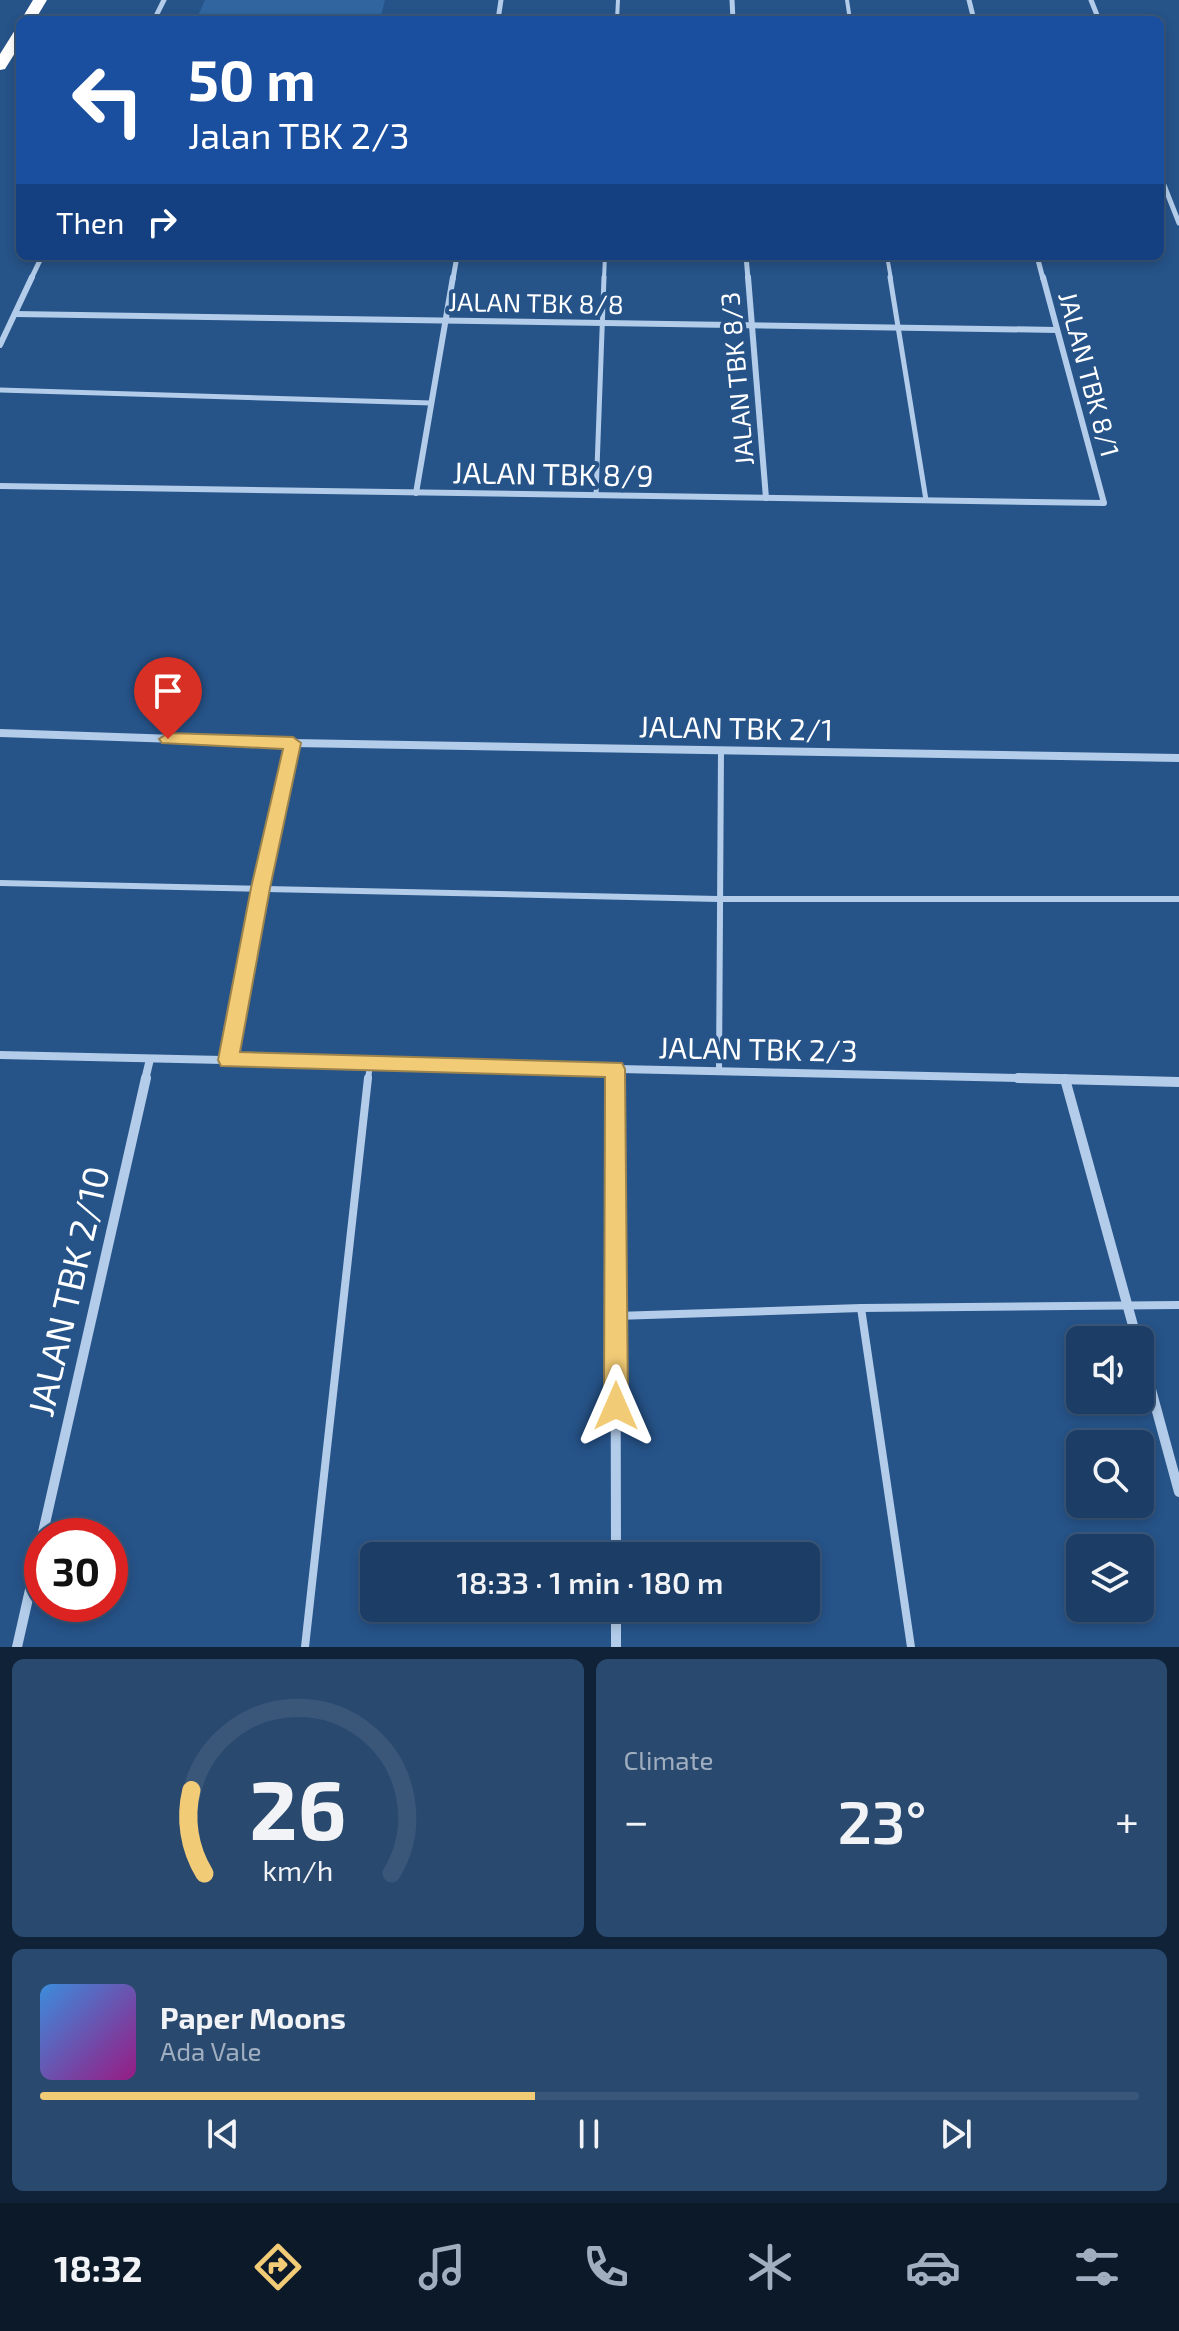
<!DOCTYPE html>
<meta charset="utf-8">
<style>
:root{--surface:#1c3e66;--page:#29496f;--text:#f1f3f6;--muted:#a0aebf;--line:#3a577a;--accent:#f2cb76}
body{margin:0;font-family:"Exo 2",sans-serif;background:var(--page);color:var(--text);height:100vh;display:flex;flex-direction:column;font-size:30px;white-space:nowrap}
*{box-sizing:border-box;margin:0}
p{font-size:26px;color:var(--muted)}
.icon{flex:none;width:44px;height:44px;fill:none;stroke:currentColor;stroke-width:2;stroke-linecap:round;stroke-linejoin:round}
.map{position:relative;height:1647px;overflow:hidden}
.sheet{display:flex;flex-direction:column;gap:12px;padding:12px;background:#0f2238;flex:1}
.sheet>*{flex:none}
.top-card{position:absolute;left:16px;top:16px;width:1148px;height:244px;border-radius:12px;box-shadow:0 4px 12px #0003,0 0 0 2px var(--line);background:#1a4fa0;color:#fff;overflow:hidden}
.controls{position:absolute;left:1066px;top:1326px;display:grid;gap:16px}
.controls a{display:grid;place-items:center;width:88px;height:88px;border-radius:12px;background:var(--surface);box-shadow:0 4px 12px #0003,0 0 0 2px var(--line);font-size:40px}
.speed{position:absolute;left:24px;top:1518px;display:flex;gap:16px;font-size:40px;font-weight:700;text-align:center}
.speed>*{display:grid;place-content:center;width:104px;height:104px;border-radius:50%;background:var(--surface);box-shadow:0 4px 12px #0003,0 0 0 2px var(--line);line-height:1}
.speed .limit{border:12px solid #d22;background:#fff;color:#111}
.pin{position:absolute;display:grid;place-items:center;width:68px;height:68px;color:#fff;margin:-82px -34px;border-radius:50% 50% 50% 0;rotate:-45deg;box-shadow:0 0 8px #0007}
.pin .icon{rotate:45deg}
.me{position:absolute;width:88px;margin:-44px;rotate:0deg;stroke-linejoin:round;filter:drop-shadow(0 0 6px #0008)}
.turn{display:flex;align-items:center;gap:28px;height:168px;padding:0 40px;font-size:36px}
.turn .icon{width:104px;height:104px;stroke-width:2.5}
.turn b{display:block;font-size:56px;line-height:68px}
.then{display:flex;align-items:center;height:76px;padding:0 40px;background:#0003;gap:16px;font-size:30px}
.big{font-size:60px;font-weight:600;line-height:1.1}
.sheet .widget{flex:1;display:flex;flex-direction:column;justify-content:center;gap:12px;min-width:0;padding:0 28px;border-radius:12px;background:var(--page)}
.sheet .dial{align-items:center;gap:0}
.dial svg{height:208px;overflow:visible;fill:none;stroke:var(--line);stroke-width:7;stroke-linecap:round;text-anchor:middle}
.dial text{fill:var(--text);stroke:none}
.song{display:flex;align-items:center;gap:24px}
.cover{width:96px;height:96px;border-radius:12px;background:linear-gradient(135deg,hsl(210 70% 55%),hsl(310 70% 35%))}
.played{height:8px;border-radius:4px;background:linear-gradient(90deg,var(--accent) 45%,var(--line) 45%)}
.keys{display:flex;justify-content:space-around;direction:ltr}
.heat{display:flex;justify-content:space-between;align-items:center;font-size:44px;direction:ltr}
.sheet .tiles{flex:1;display:grid;gap:12px;grid-template-columns:1fr 1fr}
.widget:last-child{grid-column:span 2}
.trip{position:absolute;left:360px;top:1542px;width:460px;height:80px;border-radius:12px;background:var(--surface);box-shadow:0 4px 12px #0003,0 0 0 2px var(--line);font-weight:600;line-height:80px;text-align:center}
.dock{display:flex;height:128px;justify-content:space-around;align-items:center;background:#0b1929;color:var(--muted)}
.dock .icon{width:56px;height:56px}
.dock .selected{color:var(--accent)}
.dock b{font-size:36px;color:var(--text)}
.map>svg:first-child{display:block}
.green{fill:#30659f}
.lines{fill:none;stroke-linecap:round;stroke-linejoin:round}
.service-far3{stroke:#b2cce9;stroke-width:4}
.service-far2{stroke:#b2cce9;stroke-width:5}
.service-far1{stroke:#b2cce9;stroke-width:6}
.service{stroke:#b2cce9;stroke-width:8}
.minor-far3{stroke:#b2cce9;stroke-width:5}
.minor-far2{stroke:#b2cce9;stroke-width:6}
.minor-far1{stroke:#b2cce9;stroke-width:8}
.minor{stroke:#b2cce9;stroke-width:10}
.motorway{fill:#fff;fill-rule:evenodd}
.route{fill:#f2cb76;stroke:#9d844d;stroke-width:2}
.labels{text-anchor:middle;dominant-baseline:central;stroke-width:8;stroke-linejoin:round;paint-order:stroke}
.far-street-label{font-size:26px;fill:#fff;stroke:#265388}
.street-label{font-size:30px;fill:#fff;stroke:#265388}
.near-street-label{font-size:36px;fill:#fff;stroke:#265388}
</style>
<div class="map">
<svg width="1179" height="1647" viewBox="0 0 1179 1647">
<rect width="100%" height="100%" fill="#265388"/>
<path class="green" d="M205 0H385L380 20H196Z"/>
<g class="lines">
<g class="service-far3">
<path d="M847 0 850 20"/>
<path d="M617 20 618 0"/>
<path d="M887 256 891 279"/>
<path d="M604 279 605 256"/>
</g>
<g class="service-far2">
<path d="M890 277 926 500"/>
<path d="M0 390 431 403"/>
<path d="M596 495 604 277"/>
</g>
<g class="service-far1">
<path d="M0 883 718 899H1179"/>
<path d="M228 1060 260 888 293 743"/>
<path d="M719 1072 721 751"/>
<path d="M368 1080 370 1064"/>
</g>
<g class="service">
<path d="M861 1308 911 1647"/>
<path d="M616 1316 861 1308 1179 1305"/>
<path d="M305 1647 368 1078"/>
</g>
<g class="minor-far3">
<path d="M732 0 733 20"/>
<path d="M969 0 974 20"/>
<path d="M1091 0 1099 20"/>
<path d="M154 20 164 0"/>
<path d="M498 20 501 0"/>
<path d="M1160 175 1179 223"/>
<path d="M746 256 748 279"/>
<path d="M1037 256 1043 279"/>
<path d="M31 279 42 256"/>
<path d="M453 279 457 256"/>
</g>
<g class="minor-far2">
<path d="M748 277 766 498"/>
<path d="M15 314 1057 330"/>
<path d="M0 345 32 277"/>
<path d="M0 486 1104 503 1043 277"/>
<path d="M416 493 453 277"/>
</g>
<g class="minor-far1">
<path d="M0 733 293 743 1179 758"/>
<path d="M0 1055 1105 1080"/>
<path d="M615 1069V1080"/>
<path d="M145 1080 150 1059"/>
</g>
<g class="minor">
<path d="M615 1078 616 1556"/>
<path d="M1018 1078 1179 1082"/>
<path d="M1065 1079 1137 1340"/>
<path d="M1140 1349 1179 1492"/>
<path d="M616 1608V1647"/>
<path d="M17 1647 146 1078"/>
</g>
<g class="motorway">
<path d="M33 0H47L35 20H21Z"/>
<path d="M20 29V45L5 69 0 70V54L15 30Z"/>
</g>
</g>
<path class="route" d="M168 733 293 737 301 743 270 888 240 1052 622 1063 625 1069 628 1406 624 1414 616 1417 608 1414 604 1406 605 1077 221 1066 218 1060 251 888 283 749 162 743 159 739Z"/>
<g class="labels">
<g class="far-street-label">
<text transform="translate(536 302) rotate(1)">JALAN TBK 8/8</text>
<text transform="translate(1090 374) rotate(75)">JALAN TBK 8/1</text>
<text transform="translate(736 379) rotate(-95)">JALAN TBK 8/3</text>
</g>
<g class="street-label">
<text transform="translate(553 473) rotate(1)">JALAN TBK 8/9</text>
<text transform="translate(736 727) rotate(1)">JALAN TBK 2/1</text>
<text transform="translate(758 1048) rotate(1)">JALAN TBK 2/3</text>
</g>
<g class="near-street-label">
<text transform="translate(67 1291) rotate(-77)">JALAN TBK 2/10</text>
</g>
</g>
</svg>
<div class="controls">
<a><svg class="icon" aria-label="sound" viewBox="0 0 24 24"><path d="M4 9h4l5-4v14l-5-4H4zM17 9q2 3 0 6"/></svg></a>
<a><svg class="icon" aria-label="search" viewBox="0 0 24 24"><circle cx="10" cy="10" r="6"/><path d="M15 15l6 6"/></svg></a>
<a><svg class="icon" aria-label="layers" viewBox="0 0 24 24"><path d="M12 4l9 5-9 5-9-5zM3 14l9 5 9-5"/></svg></a>
</div>
<div class="speed"><div class="limit">30</div></div>
<div class="pin" style="left:168px;top:739px;background:#d93025"><svg class="icon" aria-label="arrive" viewBox="0 0 24 24"><path d="M6 21V4h12l-3 4 3 4H6"/></svg></div>
<svg class="me" style="left:616px;top:1406px" viewBox="-20 -20 40 40"><path d="M0-17L14 15 0 8-14 15z" fill="#f2cb76" stroke="#fff" stroke-width="4"/></svg>
<div class="trip">18:33 · 1 min · 180 m</div>
<div class="top-card">
<div class="turn"><svg class="icon" aria-label="left" viewBox="0 0 24 24"><path d="M17 20v-9H6M10 6l-5 5 5 5"/></svg><div><b>50 m</b>Jalan TBK 2/3</div></div>
<div class="then">Then<svg class="icon" aria-label="right" viewBox="0 0 24 24"><path d="M7 20v-9h11M14 6l5 5-5 5"/></svg></div>
</div>
</div>
<section class="sheet">
<div class="tiles">
<div class="widget dial"><svg viewBox="0 0 100 80">
<path d="M14 69A42 42 0 1 1 86 69"/>
<path d="M14 69A42 42 0 0 1 9 37" stroke="#f2cb76"/>
<text x="50" y="56" font-size="32" font-weight="700">26</text>
<text x="50" y="72" font-size="11">km/h</text>
</svg></div>
<div class="widget"><p>Climate</p>
<div class="heat"><a>−</a><b class="big">23°</b><a>+</a></div>
</div>
<div class="widget">
<div class="song"><i class="cover"></i><div><b>Paper Moons</b><p>Ada Vale</p></div></div>
<div class="played"></div>
<div class="keys"><svg class="icon" aria-label="previous" viewBox="0 0 24 24"><path d="M18 5L8 12l10 7zM5 5v14"/></svg><svg class="icon" aria-label="pause" viewBox="0 0 24 24"><path d="M8 5v14M16 5v14"/></svg><svg class="icon" aria-label="next" viewBox="0 0 24 24"><path d="M6 5l10 7-10 7zM19 5v14"/></svg></div>
</div>
</div>
</section>
<nav class="dock">
<b>18:32</b>
<svg class="icon selected" aria-label="directions" viewBox="0 0 24 24"><path d="M12 3l9 9-9 9-9-9zM9 14v-3h6M13 9l2 2-2 2"/></svg>
<svg class="icon" aria-label="music" viewBox="0 0 24 24"><path d="M9 18V5l10-2v13"/><circle cx="6" cy="18" r="3"/><circle cx="16" cy="16" r="3"/></svg>
<svg class="icon" aria-label="phone" viewBox="0 0 24 24"><path d="M5 4h4l2 5-3 2q2 4 5 5l2-3 5 2v4C11 20 4 13 5 4z"/></svg>
<svg class="icon" aria-label="climate" viewBox="0 0 24 24"><path d="M12 3v18M4 7l16 10M4 17L20 7"/></svg>
<svg class="icon" aria-label="car" viewBox="0 0 24 24"><path d="M5 17H2v-5l4-1 3-4h7l3 4 3 1v5h-3M9 17h6M6 11h13"/><circle cx="7" cy="17" r="2"/><circle cx="17" cy="17" r="2"/></svg>
<svg class="icon" aria-label="filters" viewBox="0 0 24 24"><path d="M4 7h16M4 17h16"/><circle cx="9" cy="7" r="2"/><circle cx="15" cy="17" r="2"/></svg>
</nav>
